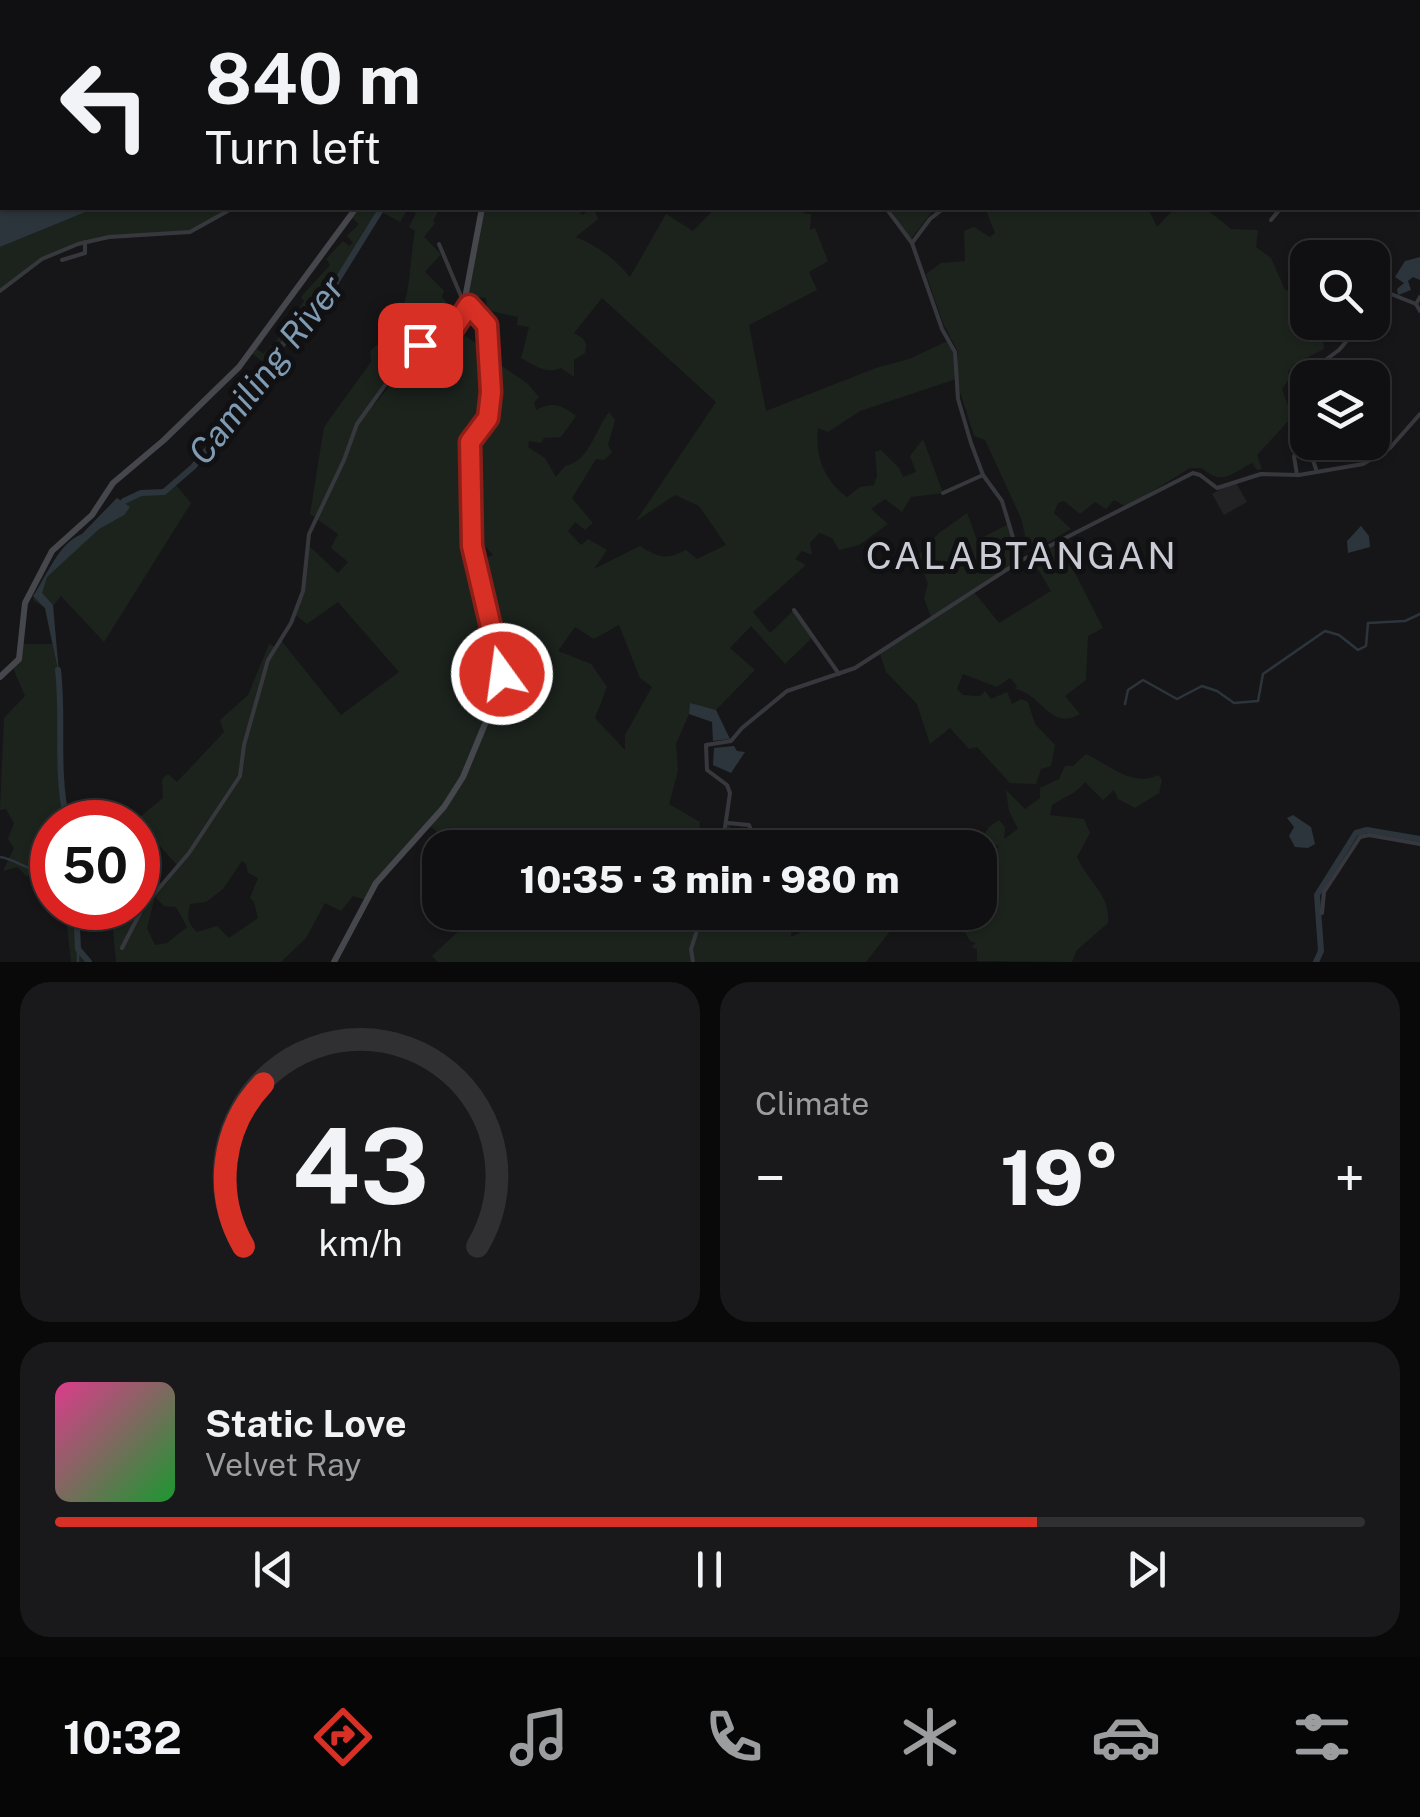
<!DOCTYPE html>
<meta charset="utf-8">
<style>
:root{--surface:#101012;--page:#19191b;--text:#f1f3f6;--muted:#9c9d9f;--line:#303032;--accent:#d93025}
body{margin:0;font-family:"Public Sans",sans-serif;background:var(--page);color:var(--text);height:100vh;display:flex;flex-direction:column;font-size:38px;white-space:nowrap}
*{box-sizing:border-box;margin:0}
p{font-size:32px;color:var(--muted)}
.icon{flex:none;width:55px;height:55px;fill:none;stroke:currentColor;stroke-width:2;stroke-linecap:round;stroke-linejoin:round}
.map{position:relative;height:962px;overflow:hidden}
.panel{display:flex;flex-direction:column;gap:20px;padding:20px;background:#09090a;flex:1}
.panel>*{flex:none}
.banner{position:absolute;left:0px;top:0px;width:1420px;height:210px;box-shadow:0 2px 8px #0004,0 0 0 2px var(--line);background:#101012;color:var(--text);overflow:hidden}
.tools{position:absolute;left:1290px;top:240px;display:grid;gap:20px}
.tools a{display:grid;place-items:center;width:100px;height:100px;border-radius:20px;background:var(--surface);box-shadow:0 2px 8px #0004,0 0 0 2px var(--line);font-size:50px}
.speed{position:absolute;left:30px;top:800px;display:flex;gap:20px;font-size:50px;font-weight:700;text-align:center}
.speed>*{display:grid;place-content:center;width:130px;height:130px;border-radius:50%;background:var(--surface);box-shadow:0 2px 8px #0004,0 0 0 2px var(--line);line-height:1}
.speed .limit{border:15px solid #d22;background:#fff;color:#111}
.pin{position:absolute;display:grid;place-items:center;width:85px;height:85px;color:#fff;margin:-42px;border-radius:20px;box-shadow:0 5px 15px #0006}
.me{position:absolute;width:110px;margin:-55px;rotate:346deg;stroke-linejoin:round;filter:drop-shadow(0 0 8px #0008)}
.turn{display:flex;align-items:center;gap:35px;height:210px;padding:0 40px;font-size:45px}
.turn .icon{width:130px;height:130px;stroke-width:2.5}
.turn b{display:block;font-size:70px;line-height:85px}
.big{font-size:75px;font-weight:800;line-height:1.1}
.panel .card{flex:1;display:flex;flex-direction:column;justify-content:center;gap:15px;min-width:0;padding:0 35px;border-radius:30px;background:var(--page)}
.panel .dial{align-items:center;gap:0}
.dial svg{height:260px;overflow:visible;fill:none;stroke:var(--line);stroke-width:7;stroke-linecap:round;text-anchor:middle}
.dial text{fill:var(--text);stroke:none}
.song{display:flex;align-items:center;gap:30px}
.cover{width:120px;height:120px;border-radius:15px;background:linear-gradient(135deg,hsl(330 70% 55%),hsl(130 70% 35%))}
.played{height:10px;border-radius:5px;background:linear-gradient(90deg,var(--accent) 75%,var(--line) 75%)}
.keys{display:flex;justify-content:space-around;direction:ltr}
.heat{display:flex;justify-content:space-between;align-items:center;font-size:55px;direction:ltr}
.panel .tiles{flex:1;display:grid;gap:20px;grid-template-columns:1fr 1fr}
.card:last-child{grid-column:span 2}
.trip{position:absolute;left:422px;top:830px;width:575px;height:100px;border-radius:30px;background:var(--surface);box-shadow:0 2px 8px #0004,0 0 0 2px var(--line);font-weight:800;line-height:100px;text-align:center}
.dock{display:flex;height:160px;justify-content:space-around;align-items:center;background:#060607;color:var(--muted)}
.dock .icon{width:70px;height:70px}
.dock .selected{color:var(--accent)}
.dock b{font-size:45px;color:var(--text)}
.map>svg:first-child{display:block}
.built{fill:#222225}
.green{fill:#1c231d;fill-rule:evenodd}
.water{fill:#2c353c}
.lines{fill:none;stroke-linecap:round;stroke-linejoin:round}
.stream{stroke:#2c353c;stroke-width:2.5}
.river{stroke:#2c353c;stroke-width:6}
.street{stroke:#37383d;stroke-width:4}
.secondary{stroke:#45474d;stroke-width:6}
.route-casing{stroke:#8d1f18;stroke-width:25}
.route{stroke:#d93025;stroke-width:18}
.labels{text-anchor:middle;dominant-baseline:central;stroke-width:10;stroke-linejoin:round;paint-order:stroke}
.water-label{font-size:35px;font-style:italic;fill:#7f9bb3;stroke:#111113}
.quarter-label{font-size:38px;letter-spacing:2.5px;fill:#c9ccd4;stroke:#111113}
</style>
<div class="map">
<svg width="1420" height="962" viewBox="0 0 1420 962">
<rect width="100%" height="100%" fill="#161618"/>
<path class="built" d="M1235 481 1247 502 1224 515 1212 494Z"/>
<g class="green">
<path d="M93 208H233L195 231 93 239 42 259 0 291V247Z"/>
<path d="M355 208H440L433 221 435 223 424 237 441 254 425 272 444 291 442 297 448 304 441 313 453 329C417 344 388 370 373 406 404 371 408 350 457 330L489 352V357L528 384 539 397 534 402 536 410C553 401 562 405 576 416L561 437 544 438 541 443 529 441 528 447 545 458 556 477 565 466C589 462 595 430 609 412L615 420 608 445 612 452 604 460 596 459 572 498 593 523 585 530 575 522 568 531 581 545 588 539 607 550 594 569 640 546C659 558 667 560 686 550L697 559 726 545 699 506 675 495 636 521 716 402 602 298 574 333C584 339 588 340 585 353L574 360V377L561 368C546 375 534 365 521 358L529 327 517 325 518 317 487 310 486 298 467 296V280L482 208H578L582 215 594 208 598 219 576 237C599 247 614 258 630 277L666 214 693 231 715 208H804L803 213 811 214 810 230 815 228 828 261 809 272 817 290 749 325 766 411 876 368 909 359 950 340 957 370 958 352 943 323 926 274 941 263 965 261 964 231 974 227 990 237 995 233 985 208H1148L1157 227 1175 208H1205L1231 229 1258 230 1256 247 1271 258 1285 290 1303 294 1307 288 1308 322 1334 325 1329 328V334L1323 338 1324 349 1294 364 1288 372 1290 378 1282 389 1292 417 1257 455 1262 469 1257 470 1252 463C1231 474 1222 486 1202 468H1190L1127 507 1114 500 1106 509 1095 502 1080 514 1064 501 1058 503 1054 513 1071 529 1029 553 1021 518 985 440 974 436 956 379 860 411 828 432 818 428C815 457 824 480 847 497L860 487 874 485 877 476 875 452 881 450 899 468 903 477 916 472 910 456 923 439 943 493 911 497 902 512 885 499 871 509 888 524 859 545 839 550 832 538 819 533 810 543 812 555 802 551 795 559 806 565 753 612 770 633 794 610 813 637 785 664 751 626 730 648 755 670 716 710 690 704 689 714 676 744 678 771 669 804 700 822 698 836 723 842 728 823 742 847H454L428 824 393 861 366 900 353 896 341 911 325 903 306 938 281 962H116L111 908H138V889L141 894 158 880 164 886 178 866 158 844 138 854V822H134L163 798 162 779 168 774 177 782 224 732 220 720 248 695 269 644 275 647 280 639 341 715 399 672 338 602 307 624 294 614 303 587 307 544 338 573 348 562 331 548 338 534 310 514 324 427 371 362 370 351C415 314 406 283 415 231L409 227 416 213 408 209 400 222 380 211 322 305 314 315 306 310 302 319 306 323 280 347 271 368 250 352 261 337 263 341 257 349 263 354 284 332 304 301 301 297 330 265 326 259 343 241 349 246 353 243 347 236 359 224 350 216ZM490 363C491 381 494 406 486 422 480 433 470 436 469 450L472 546 486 547 493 555 476 563 469 550 465 449C469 436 477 433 484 422 493 405 488 381 490 363ZM619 625 640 678 652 687 625 735V750L595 718 607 687 591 664 558 651 575 627 594 639ZM242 861 246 864 248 873 258 878 250 898 254 902 258 918 229 938 217 926 197 932C187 923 187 917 190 904L206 902 223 889ZM155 897 164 906 176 907 187 927 167 943 155 945 147 928Z"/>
<path d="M890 208H935L910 240Z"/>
<path d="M193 467 176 485 191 503 104 642 61 596 53 606 61 699 59 787 67 822H52V849L51 846C43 851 35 868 27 877L18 867 3 871 14 848 8 839 14 823 6 809 0 810 4 718 25 696 13 668 22 644H52L45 608 33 600C38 582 64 541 82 534L117 498 124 502 141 493 164 492Z"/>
<path d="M967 513 977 540 1009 524 1018 555 1013 559 1014 564 974 592 999 623 1051 591 1030 556 1053 544 1059 558 1067 557 1103 628 1088 636 1086 680 1065 696 1080 714C1051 732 1040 692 1015 689L1017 686 1010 678 997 687 963 674 957 689 963 695 980 696 985 691 991 699 1007 692 1012 704 1021 699 1028 702 1035 724 1055 745 1051 766 1041 769 1036 784 1010 783 977 747 969 749 950 728 930 744 917 704 886 672 880 653 932 620 924 598 928 584 918 556 939 533Z"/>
<path d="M1086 754C1109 764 1131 788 1158 775L1162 780 1159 793 1135 808 1118 799 1114 790 1103 800 1085 782C1076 794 1064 797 1052 805L1050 815 1084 819 1090 833 1077 857C1088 882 1111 895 1108 923L1077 950 1072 962 977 961V949L971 947 976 943 970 941 954 913 980 912V858L999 847 997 845 986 850 979 843 989 827 999 820 1005 827 1004 839 1018 829 1009 811 1006 790 1025 809 1040 798V788L1059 779 1065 766H1073Z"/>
<path d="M65 908H75L78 949 89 962H71Z"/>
<path d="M478 913H790L787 919 792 927 791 937 810 928 831 930 841 913H889L898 921 866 962H438L432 956Z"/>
</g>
<g class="water">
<path d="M0 207 2 208H95L0 247Z"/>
<path d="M1420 257V280L1413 277 1408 281 1411 290 1398 295 1397 289 1404 283 1395 277 1405 261Z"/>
<path d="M117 498 130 507 124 515 99 529 47 577 42 593 53 605 59 674 45 608 33 596C47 577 58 543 82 534Z"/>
<path d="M1361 526 1369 536 1370 547 1348 553 1347 541Z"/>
<path d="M690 703 716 710 730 739 713 741 712 722 689 714Z"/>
<path d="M734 746 737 751 745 752 731 773 713 765 714 748Z"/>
<path d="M1293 815 1311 827 1315 844 1308 848 1295 847 1289 836 1294 827 1287 818Z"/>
</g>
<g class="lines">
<g class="stream">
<path d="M1125 704 1128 690 1143 680 1177 699 1202 686 1217 691 1234 703 1258 701 1263 674 1325 631 1339 635 1358 650 1366 646 1368 623 1405 621 1420 614"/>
<path d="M0 857C16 859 31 873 46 872L52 856"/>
<path d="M78 962V949"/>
</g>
<g class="river">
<path d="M124 501 141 493 164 492 193 467 260 384 280 347 322 305 382 208"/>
<path d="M58 670C64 723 55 768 67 822"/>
<path d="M76 908 78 949 89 962"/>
<path d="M1316 962 1321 951 1317 895 1356 833 1367 830 1420 839"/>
</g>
<g class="street">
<path d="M658 0 663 2"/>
<path d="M708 0 711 2"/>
<path d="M962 0V2"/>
<path d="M438 2 440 0"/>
<path d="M526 2V0"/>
<path d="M606 2 607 0"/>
<path d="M670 2 672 0"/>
<path d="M688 2 690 0"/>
<path d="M804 2 805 0"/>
<path d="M870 2V0"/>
<path d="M1062 2 1063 0"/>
<path d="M1116 2 1117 0"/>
<path d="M1418 91 1420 90"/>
<path d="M886 208 912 243 942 329 955 352 958 399 971 443 983 475 1002 501 1020 561"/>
<path d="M1271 220 1281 208"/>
<path d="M912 243 930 219 944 208"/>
<path d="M439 244 466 308"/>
<path d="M62 260 85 253V242"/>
<path d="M0 291 42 259 78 244 109 237 190 232 233 208"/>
<path d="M1420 297 1416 304 1420 311"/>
<path d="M1372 309 1386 292 1416 304"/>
<path d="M1294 456 1297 475"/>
<path d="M1316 469 1290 394V386L1339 350 1363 322"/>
<path d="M943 493 983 475"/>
<path d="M794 610 839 674"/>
<path d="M728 823 749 825 758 848"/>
<path d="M722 848 730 793 727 785 707 770 706 745 731 741 742 728 787 691 855 668 1020 561 1193 473 1200 475 1217 488 1261 474 1299 475 1363 464 1390 448 1420 414"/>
<path d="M1322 913 1324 892 1360 837 1369 835 1420 844"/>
<path d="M122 948 143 907 189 853 240 776 244 745 268 660 291 623 303 591 309 534 344 460 357 424 403 360 426 341 453 329 469 305"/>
<path d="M693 962 691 949 703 912"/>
</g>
<g class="secondary">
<path d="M932 0 940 2"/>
<path d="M9 2 13 0"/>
<path d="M483 2 484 0"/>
<path d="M0 9 2 7"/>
<path d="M1418 144 1420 145"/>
<path d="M0 677 19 659 25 603 52 551 92 515 113 483 164 440 239 367 356 208"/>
<path d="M334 962 376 883 444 807 463 777 502 683V669L472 546 469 442 488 418 491 393 488 329 469 305 466 293 482 208"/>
</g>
</g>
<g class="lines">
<g class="route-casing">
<path id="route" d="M420 345 453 329 469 305 487 325 491 392 488 418 470 442 472 546 502 674"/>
</g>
<use href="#route" class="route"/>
</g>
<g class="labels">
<g class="water-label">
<text transform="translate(266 370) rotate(-52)">Camiling River</text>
</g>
<g class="quarter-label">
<text x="1022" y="555">CALABTANGAN</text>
</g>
</g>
</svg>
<div class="tools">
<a><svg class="icon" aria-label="search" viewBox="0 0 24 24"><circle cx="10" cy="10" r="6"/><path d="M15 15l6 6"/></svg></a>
<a><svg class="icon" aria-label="layers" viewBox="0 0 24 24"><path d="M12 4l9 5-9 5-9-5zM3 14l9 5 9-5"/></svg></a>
</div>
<div class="speed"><div class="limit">50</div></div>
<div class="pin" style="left:420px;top:345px;background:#d93025"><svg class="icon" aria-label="arrive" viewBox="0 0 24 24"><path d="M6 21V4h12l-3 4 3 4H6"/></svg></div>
<svg class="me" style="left:502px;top:674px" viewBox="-20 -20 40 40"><circle r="17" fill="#d93025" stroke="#fff" stroke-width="3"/><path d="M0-11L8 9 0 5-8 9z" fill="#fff"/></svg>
<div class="trip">10:35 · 3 min · 980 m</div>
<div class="banner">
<div class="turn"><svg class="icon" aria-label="left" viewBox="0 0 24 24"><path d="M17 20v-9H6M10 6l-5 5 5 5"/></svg><div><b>840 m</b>Turn left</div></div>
</div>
</div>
<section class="panel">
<div class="tiles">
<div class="card dial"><svg viewBox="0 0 100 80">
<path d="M14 69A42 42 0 1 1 86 69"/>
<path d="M14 69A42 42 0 0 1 20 19" stroke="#d93025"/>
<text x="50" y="56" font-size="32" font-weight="700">43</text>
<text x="50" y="72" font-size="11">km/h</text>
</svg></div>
<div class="card"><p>Climate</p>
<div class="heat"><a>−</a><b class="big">19°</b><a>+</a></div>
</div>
<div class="card">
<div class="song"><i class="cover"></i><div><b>Static Love</b><p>Velvet Ray</p></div></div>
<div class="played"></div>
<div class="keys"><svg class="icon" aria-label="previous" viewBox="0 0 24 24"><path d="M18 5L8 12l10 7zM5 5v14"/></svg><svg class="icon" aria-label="pause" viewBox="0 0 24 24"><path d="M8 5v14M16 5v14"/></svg><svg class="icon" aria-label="next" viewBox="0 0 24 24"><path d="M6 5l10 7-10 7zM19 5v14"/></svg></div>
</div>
</div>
</section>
<nav class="dock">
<b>10:32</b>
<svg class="icon selected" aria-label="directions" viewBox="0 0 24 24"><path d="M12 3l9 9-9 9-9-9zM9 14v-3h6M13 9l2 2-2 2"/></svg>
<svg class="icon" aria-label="music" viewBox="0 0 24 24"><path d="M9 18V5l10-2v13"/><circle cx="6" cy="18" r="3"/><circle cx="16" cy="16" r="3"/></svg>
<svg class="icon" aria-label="phone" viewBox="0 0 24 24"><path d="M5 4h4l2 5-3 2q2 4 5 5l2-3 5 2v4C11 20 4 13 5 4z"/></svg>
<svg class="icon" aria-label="climate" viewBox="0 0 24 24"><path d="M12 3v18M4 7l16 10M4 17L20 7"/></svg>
<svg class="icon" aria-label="car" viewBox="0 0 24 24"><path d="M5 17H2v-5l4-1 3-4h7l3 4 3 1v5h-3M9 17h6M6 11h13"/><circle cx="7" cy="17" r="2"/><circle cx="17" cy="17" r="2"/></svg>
<svg class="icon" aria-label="filters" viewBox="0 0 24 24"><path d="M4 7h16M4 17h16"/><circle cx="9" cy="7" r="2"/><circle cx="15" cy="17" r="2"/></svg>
</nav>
